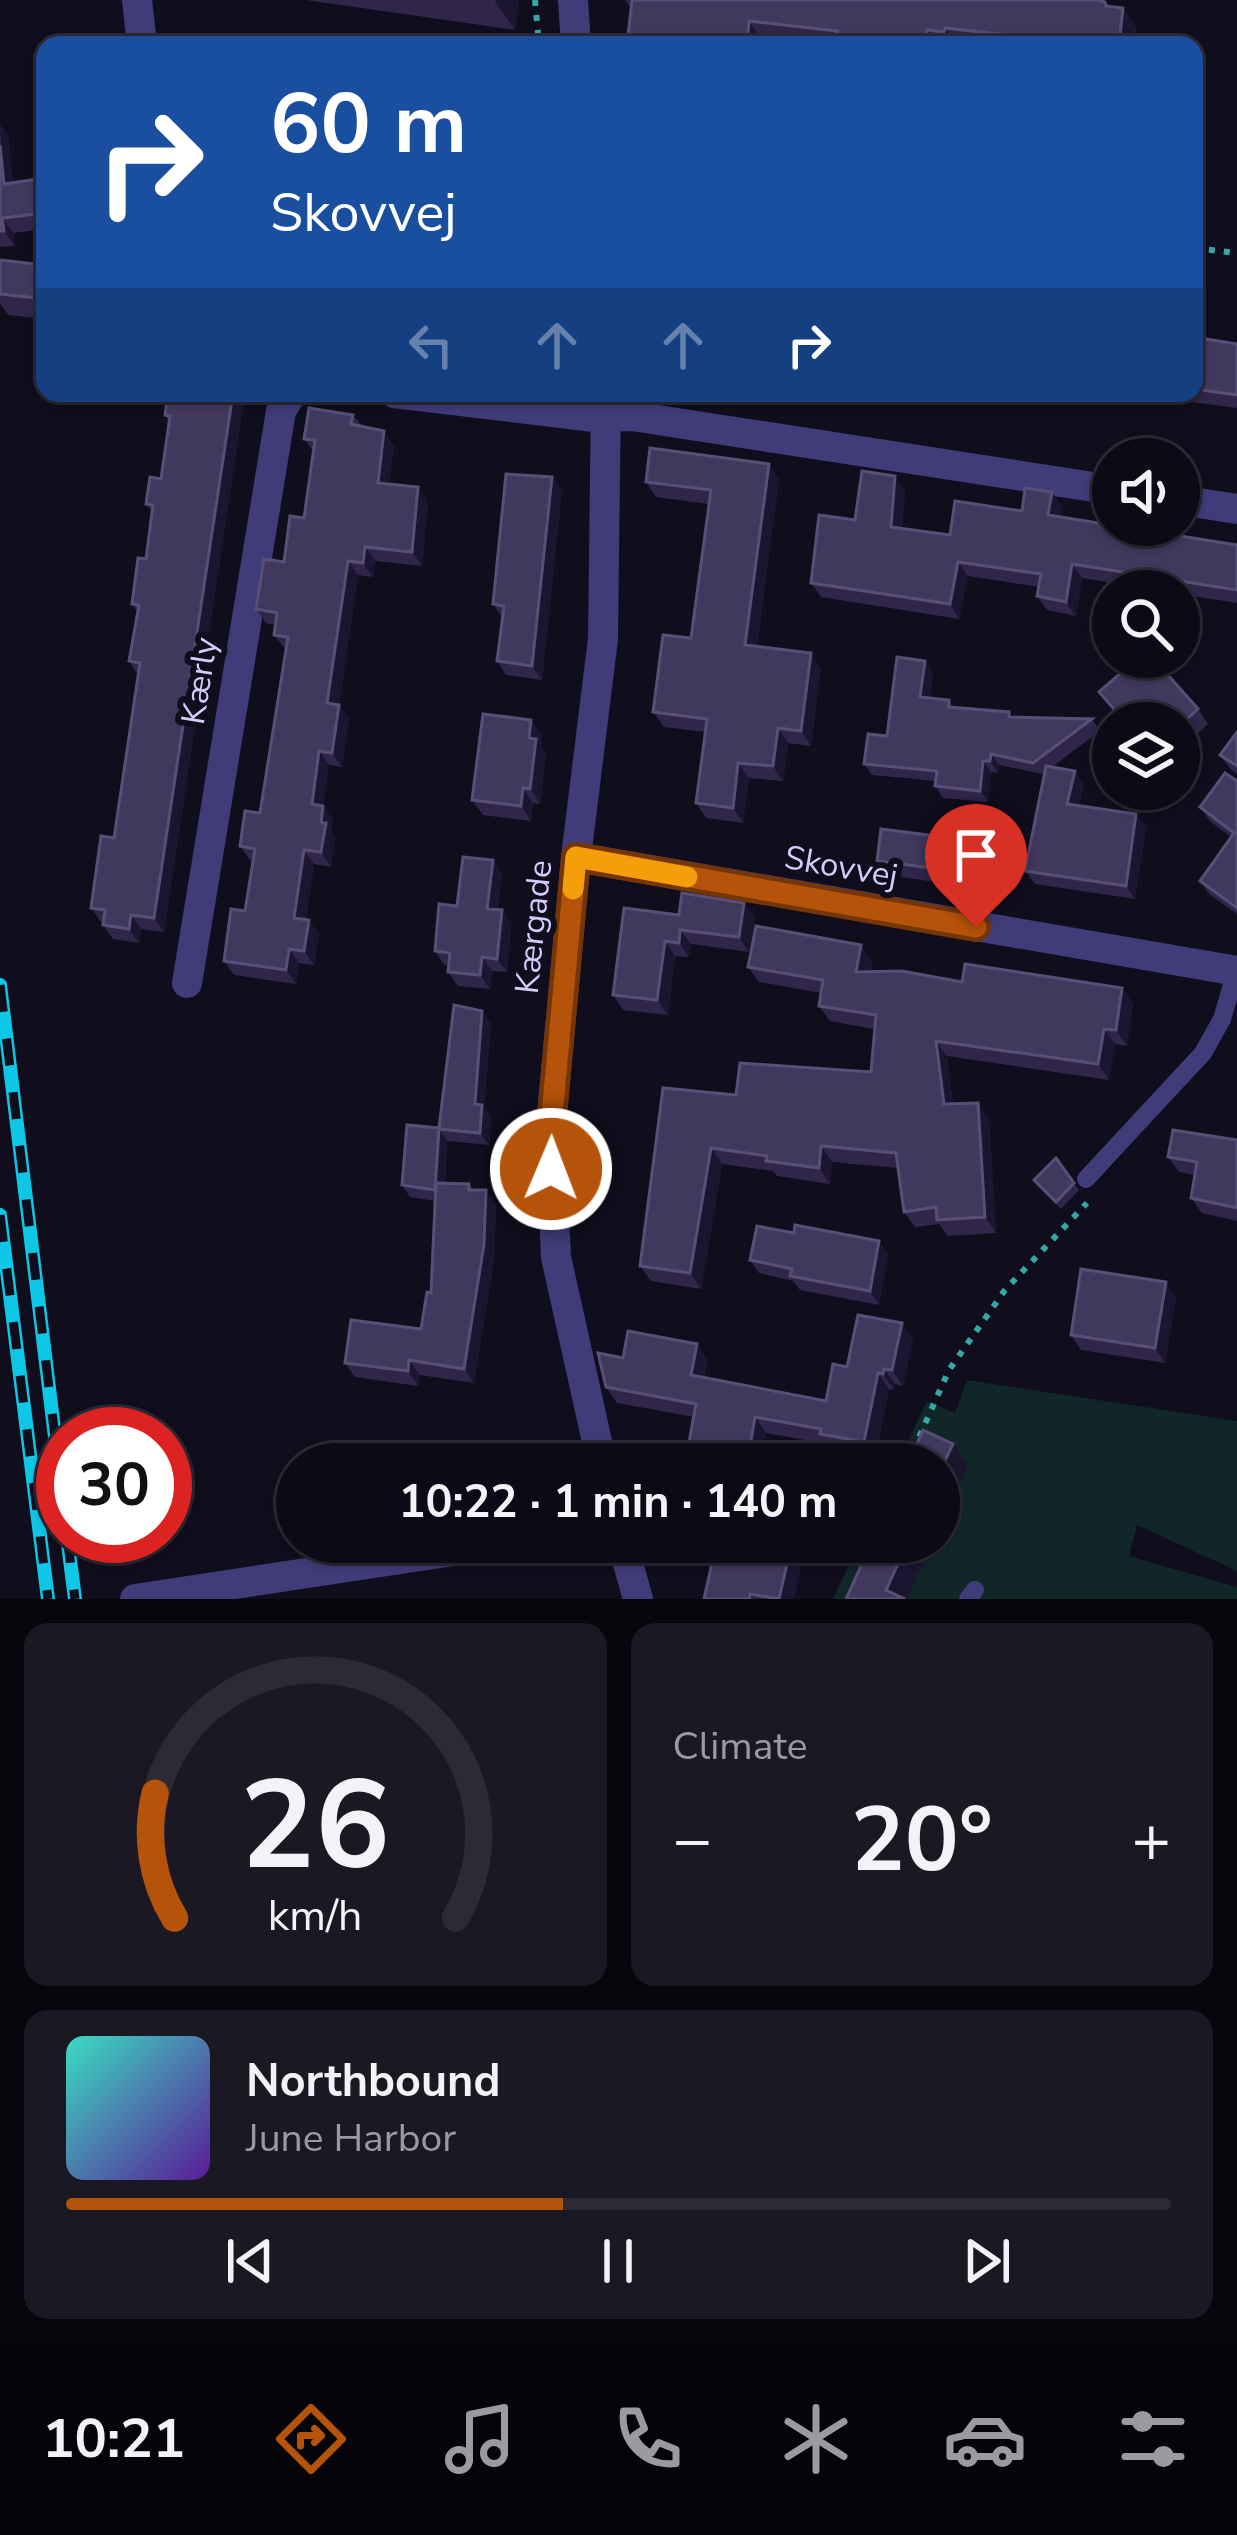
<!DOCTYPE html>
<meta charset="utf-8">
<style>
:root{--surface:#0c0a16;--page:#1a1823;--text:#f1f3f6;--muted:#9a9aa1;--line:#2c2b35;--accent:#b45309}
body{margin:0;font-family:"Nunito Sans",sans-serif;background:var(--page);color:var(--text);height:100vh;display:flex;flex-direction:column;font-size:45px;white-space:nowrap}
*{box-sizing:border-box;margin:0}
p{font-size:39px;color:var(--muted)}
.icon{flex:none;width:66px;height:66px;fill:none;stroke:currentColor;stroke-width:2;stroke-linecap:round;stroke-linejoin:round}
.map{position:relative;height:1599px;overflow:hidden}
.sheet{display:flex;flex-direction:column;gap:24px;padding:24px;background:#07060c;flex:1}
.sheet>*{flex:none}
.top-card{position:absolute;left:36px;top:36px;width:1167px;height:366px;border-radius:24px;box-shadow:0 3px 9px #0004,0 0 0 3px var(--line);background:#1a4fa0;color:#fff;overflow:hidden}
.controls{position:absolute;left:1092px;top:438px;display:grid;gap:24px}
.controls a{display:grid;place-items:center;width:108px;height:108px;border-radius:50%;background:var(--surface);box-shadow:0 3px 9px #0004,0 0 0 3px var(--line);font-size:60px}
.speed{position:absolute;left:36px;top:1407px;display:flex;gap:24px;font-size:60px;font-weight:700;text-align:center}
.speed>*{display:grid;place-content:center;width:156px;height:156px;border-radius:50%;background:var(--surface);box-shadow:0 3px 9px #0004,0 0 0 3px var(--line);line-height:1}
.speed .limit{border:18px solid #d22;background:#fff;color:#111}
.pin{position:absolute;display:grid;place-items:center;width:102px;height:102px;color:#fff;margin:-123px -51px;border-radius:50% 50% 50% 0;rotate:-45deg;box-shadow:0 0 12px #0007}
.pin .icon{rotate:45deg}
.me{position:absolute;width:132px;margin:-66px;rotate:1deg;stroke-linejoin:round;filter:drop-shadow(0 0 9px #0008)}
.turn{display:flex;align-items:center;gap:42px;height:252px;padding:0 36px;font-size:54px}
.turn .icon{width:156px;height:156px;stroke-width:2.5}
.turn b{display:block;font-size:84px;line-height:102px}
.lanes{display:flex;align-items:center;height:114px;padding:0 36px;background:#0003;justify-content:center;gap:60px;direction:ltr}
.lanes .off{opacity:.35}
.big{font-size:90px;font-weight:700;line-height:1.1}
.sheet .tile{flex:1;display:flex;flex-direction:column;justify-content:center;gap:18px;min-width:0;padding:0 42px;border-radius:24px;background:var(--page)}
.sheet .dial{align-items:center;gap:0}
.dial svg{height:312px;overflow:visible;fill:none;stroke:var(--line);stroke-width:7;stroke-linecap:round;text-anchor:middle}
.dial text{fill:var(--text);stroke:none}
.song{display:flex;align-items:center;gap:36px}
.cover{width:144px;height:144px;border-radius:18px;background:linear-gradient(135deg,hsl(170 70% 55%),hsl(270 70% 35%))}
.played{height:12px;border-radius:6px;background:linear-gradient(90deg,var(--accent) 45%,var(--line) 45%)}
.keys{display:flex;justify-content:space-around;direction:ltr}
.heat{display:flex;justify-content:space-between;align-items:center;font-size:66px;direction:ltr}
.sheet .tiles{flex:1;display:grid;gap:24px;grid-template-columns:1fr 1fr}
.tile:last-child{grid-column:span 2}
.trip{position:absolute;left:276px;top:1443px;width:684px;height:120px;border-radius:60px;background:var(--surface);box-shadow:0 3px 9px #0004,0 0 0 3px var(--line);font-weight:700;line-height:120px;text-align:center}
.dock{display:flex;height:192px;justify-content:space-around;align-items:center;background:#050409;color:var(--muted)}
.dock .icon{width:84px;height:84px}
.dock .current{color:var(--accent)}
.dock b{font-size:54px;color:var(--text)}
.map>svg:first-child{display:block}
.green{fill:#102627}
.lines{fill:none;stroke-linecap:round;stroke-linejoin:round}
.path{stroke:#34a8a6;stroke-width:6;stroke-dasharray:6 9;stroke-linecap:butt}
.lane{stroke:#403b79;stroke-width:18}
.street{stroke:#403b79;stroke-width:30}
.rail-casing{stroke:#0ec7e6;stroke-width:14}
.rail{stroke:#100d1d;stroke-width:9;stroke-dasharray:27;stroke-linecap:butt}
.wall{fill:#2f264a}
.shaded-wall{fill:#1b1530}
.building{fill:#41385d;stroke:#584f76;stroke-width:3}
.route-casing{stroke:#753606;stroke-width:30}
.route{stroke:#b45309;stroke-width:21}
.slow{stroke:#f59e0b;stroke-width:21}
.labels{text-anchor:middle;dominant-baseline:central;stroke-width:12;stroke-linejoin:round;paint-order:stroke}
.street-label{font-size:33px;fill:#d4ccfc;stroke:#100d1d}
</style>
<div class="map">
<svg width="1237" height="1599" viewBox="0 0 1237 1599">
<rect width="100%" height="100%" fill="#100d1d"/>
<path class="green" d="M967 1380 1237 1421V1571L1137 1525 1129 1556 1237 1587V1599H833L860 1542H939V1464H897L927 1401 955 1413Z"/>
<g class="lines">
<g class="path">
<path d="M535 0 539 45"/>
<path d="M1194 248 1237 253"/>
<path d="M907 1464 949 1370 1005 1290 1087 1203"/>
<path d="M865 1557 872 1542"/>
</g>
<g class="lane">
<path d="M1086 1179 1203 1053 1222 1019 1236 971"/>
<path d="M968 1599 975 1590"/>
</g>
<g class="street">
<path d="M137 0 142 45"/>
<path d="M573 0 576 45"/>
<path d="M394 393 594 417 632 416 1113 490"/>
<path d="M1179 500 1237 509"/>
<path d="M576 857 1237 971"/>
<path d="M187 983 281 411 292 393"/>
<path d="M602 1464 556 1257 550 1136 576 857 603 639 606 393"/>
<path d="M622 1542 638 1599"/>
<path d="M135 1599 512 1542"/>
</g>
<g class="rail-casing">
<g id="rail">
<path d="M0 985 63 1503"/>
<path d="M0 1215 48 1599"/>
<path d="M67 1536 75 1599"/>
</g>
</g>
<use href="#rail" class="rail"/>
</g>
<g class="wall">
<path d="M306 0H519L515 30Z"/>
<path d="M625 0H1097L1136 27 1134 45H807L762 40 631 8Z"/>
<path d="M0 125 8 136 13 183 45 178V229L13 233 15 246 0 247Z"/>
<path d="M0 260 45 265V319L8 315 0 303Z"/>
<path d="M1194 337 1237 344V408L1177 400 1172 393H1194Z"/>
<path d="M168 393H245L164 932 141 929 139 943 113 939 103 925V922H101L91 908 114 838 138 675 129 661 138 613 132 604 146 559 152 512 146 504 161 479 169 422 165 415Z"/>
<path d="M353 415 362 426 394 445 389 484 418 487 428 501 422 566 375 561 373 577 358 575 339 705 349 719 342 767 329 765 323 806 333 820 331 831 335 837 331 867 314 864 306 919 319 934 314 965 299 963 296 984 234 975 224 961 245 911 253 861 250 860 240 846 260 813 286 650 274 635 275 625 266 623 256 609 284 562 304 518 314 452 304 439Z"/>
<path d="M779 479 757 646 821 668 811 746 788 743 783 781 749 778 743 823 706 818 696 803 705 732 664 727 653 712 691 638 709 504 656 497 646 482Z"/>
<path d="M562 490 542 680 506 675 497 661 503 618 493 604Z"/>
<path d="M905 490 902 529 950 535 1022 511 1062 506 1060 517 1237 545V603L1179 594V591H1163L1082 578 1076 616 1047 610 1037 596 1039 587 968 576 959 619 821 597 811 583 855 520Z"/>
<path d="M933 672 930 698 954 707 1009 712 1012 717 1092 719 1100 731 1052 767 1084 784 1079 805 1136 814 1146 827 1135 899 1035 884 1025 871 1045 772 1042 774 999 765 998 773 991 772 988 802 943 798 935 786 936 781 872 775 864 764 887 736Z"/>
<path d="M1099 692 1198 709 1208 724 1179 750V723H1124Z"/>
<path d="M531 720 542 735 540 746 546 754 540 804 533 803 531 821 483 815 472 800Z"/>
<path d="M1237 732V774L1230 769 1220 755Z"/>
<path d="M1237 781V914L1209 894 1200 881 1231 837 1210 821 1200 807Z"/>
<path d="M937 836 947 851 943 883 887 875 877 861Z"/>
<path d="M493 860 502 874 498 910H502L511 924 507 972 492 971 490 989 458 986 448 972 449 966 444 965 435 951 457 906Z"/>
<path d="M744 903 755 918 749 952 691 944 689 957 675 956 668 1015 623 1010 613 995 679 915Z"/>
<path d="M872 960 870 972 962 982 1122 988 1133 1004 1127 1046 1115 1044 1109 1080 947 1056 953 1104 989 1119 996 1233 948 1236 939 1224 915 1227 904 1212 898 1168 832 1162 830 1184 777 1176 773 1171 722 1164 701 1289 651 1281 640 1266 736 1095 871 1072 874 1029 830 1021 819 1006 821 993 759 982 748 967Z"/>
<path d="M482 1011 491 1023 484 1108 491 1117 489 1145 447 1141 445 1183 469 1184 473 1190H486L496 1205 494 1259 474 1383 420 1375 418 1386 355 1377 345 1363 421 1329 431 1293 435 1201 410 1197 402 1185 439 1128Z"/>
<path d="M1237 1140V1221L1202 1213 1191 1198 1195 1175 1179 1172 1168 1157Z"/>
<path d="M1056 1158 1079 1190 1061 1209 1034 1180Z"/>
<path d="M794 1233 879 1241 888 1255 879 1305 800 1290 793 1281 759 1273 750 1260Z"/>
<path d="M1176 1297 1165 1363 1081 1350 1071 1335Z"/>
<path d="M902 1323 913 1339 903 1386 895 1384 894 1390 889 1389 875 1458 831 1450 827 1444 766 1433 761 1464H685L694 1417 617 1403 606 1387 623 1358 708 1360 704 1378 826 1401 847 1367Z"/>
<path d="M676 1542H838L833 1560 804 1550 794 1599H704L711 1567 708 1566 697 1550V1547Z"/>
</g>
<g class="shaded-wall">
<path d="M496 0H519L515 30 495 2Z"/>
<path d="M1123 8 1136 27 1134 45H1119Z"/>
<path d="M749 21 762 40V45H747Z"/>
<path d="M945 28 957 45H954L944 32Z"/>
<path d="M927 30 938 45H925Z"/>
<path d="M0 125 8 136 15 199 4 184Z"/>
<path d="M2 218 13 233 15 246 4 231Z"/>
<path d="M233 393H245L164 932 154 918Z"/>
<path d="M384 431 394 445 387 497 378 483Z"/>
<path d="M769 464 779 479 755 660 745 645Z"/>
<path d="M895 476 905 490 901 541 891 527Z"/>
<path d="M552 477 562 490 542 680 532 666Z"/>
<path d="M418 487 428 501 422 566 412 552Z"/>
<path d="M1052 492 1062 506 1058 529 1048 515Z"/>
<path d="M365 547 375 561 373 577 363 563Z"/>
<path d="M348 561 358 575 339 705 349 719 342 767 332 753 327 703Z"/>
<path d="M958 562 968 576 959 619 950 604Z"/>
<path d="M1072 564 1082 578 1076 616 1066 602Z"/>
<path d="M811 653 821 668 811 746 801 731Z"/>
<path d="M925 661 933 672 929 709 920 697Z"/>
<path d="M531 720 542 735 540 746 546 754 540 804 530 789 529 738Z"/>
<path d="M778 728 788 743 783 781 773 766Z"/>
<path d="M319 751 329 765 323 806 333 820 331 831 335 837 331 867 321 852 312 804Z"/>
<path d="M991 754 999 765 998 773 990 761Z"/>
<path d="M983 761 991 772 988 802 980 791Z"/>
<path d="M738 763 749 778 743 823 733 808Z"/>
<path d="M1075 771 1084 784 1076 817 1067 804Z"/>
<path d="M523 788 533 803 531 821 521 806Z"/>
<path d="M1136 814 1146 827 1135 899 1126 886Z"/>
<path d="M937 836 947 851 943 883 932 868Z"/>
<path d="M304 850 314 864 304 932 294 918Z"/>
<path d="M493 860 502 874 497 922 487 909Z"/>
<path d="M744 903 755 918 749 952 739 937Z"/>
<path d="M502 910 511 924 507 972 497 959Z"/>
<path d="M131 915 141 929 139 943 129 929Z"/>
<path d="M309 920 319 934 314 965 304 951Z"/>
<path d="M680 930 691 944 689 957 679 943Z"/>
<path d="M665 941 675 956 668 1015 657 1000Z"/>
<path d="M861 945 872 960 867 988 856 972Z"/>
<path d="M289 949 299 963 296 984 286 970Z"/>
<path d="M482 957 492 971 490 989 480 975Z"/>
<path d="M1122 988 1133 1004 1127 1046 1116 1030Z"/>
<path d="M482 1011 491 1023 484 1108 491 1117 489 1145 480 1133 475 1104Z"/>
<path d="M1104 1029 1115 1044 1109 1080 1098 1064Z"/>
<path d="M936 1041 947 1056 955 1120 944 1104Z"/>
<path d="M978 1103 989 1119 996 1233 985 1217Z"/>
<path d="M439 1129 447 1141 444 1202 435 1190Z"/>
<path d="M821 1146 832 1162 830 1184 819 1168Z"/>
<path d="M711 1148 722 1164 701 1289 690 1273Z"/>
<path d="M486 1190 496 1205 494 1259 474 1383 464 1369Z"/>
<path d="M879 1241 888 1255 879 1305 870 1291Z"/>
<path d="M1166 1282 1176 1297 1165 1363 1155 1348Z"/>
<path d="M902 1323 913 1339 903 1386 892 1370Z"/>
<path d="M697 1344 708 1360 702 1391 691 1375Z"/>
<path d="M409 1360 420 1375 418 1386 408 1371Z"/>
<path d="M884 1369 895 1384 894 1390 883 1374Z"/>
<path d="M878 1373 889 1389 875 1458 864 1442Z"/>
<path d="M755 1417 766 1433 761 1464H747Z"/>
<path d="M953 1444 968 1465 939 1528V1473Z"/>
<path d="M792 1542H799L804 1550 794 1599H779Z"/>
<path d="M823 1542H838L833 1560 822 1544Z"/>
<path d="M908 1542H933L907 1599 886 1590Z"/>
</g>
<g class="building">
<path d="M632 0H1097L1105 2 1106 6 1123 8 1119 45H1059V41L945 28 944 32 927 30 925 45H835L837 31 749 21 747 45H627Z"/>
<path d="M170 39 214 45H169Z"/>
<path d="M0 145 4 184 45 178V213L2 218 4 231H0Z"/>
<path d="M0 260 45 265V299L0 294Z"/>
<path d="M1194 337 1237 344V395L1194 389Z"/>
<path d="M168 393H233L154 918 131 915 129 929 103 925 105 910 91 908 101 836 114 838 140 663 129 661 139 605 132 604 138 558 146 559 153 505 146 504 150 477 161 479 170 416 165 415Z"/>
<path d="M309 408 353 415 351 424 384 431 378 483 418 487 412 552 365 547 363 563 348 561 327 703 339 705 332 753 319 751 312 804 323 806 321 823H326L321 852 304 850 294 918 309 920 304 951 289 949 286 970 224 961 231 909 245 911 255 849 240 846 245 811 260 813 288 637 274 635 277 613 256 609 264 559 284 562 290 516 304 518 315 440 304 439Z"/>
<path d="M650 448 769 464 745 645 811 653 801 731 778 728 773 766 738 763 733 808 696 803 707 719 653 712 663 635 691 638 711 490 646 482Z"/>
<path d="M862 471 895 476 891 527 950 535 955 501 1022 511 1025 488 1052 492 1048 515 1237 545V590L1072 564 1066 602 1037 596 1041 574 958 562 950 604 811 583 819 515 855 520Z"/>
<path d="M506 474 552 477 532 666 497 661 504 606 493 604Z"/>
<path d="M897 657 925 661 920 697 949 700V707L1009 712V717L1092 719 1033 763 991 754 990 761H983L980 791 935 786 937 771 864 764 868 734 887 736Z"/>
<path d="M1139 657H1152L1198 709 1179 726V723H1126L1099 692Z"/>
<path d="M483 714 531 720 529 738 536 739 530 789 523 788 521 806 472 800Z"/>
<path d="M1237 732V766L1220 755Z"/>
<path d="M1046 766 1075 771 1067 804 1136 814 1126 886 1025 871Z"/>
<path d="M1225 773 1237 781V908L1200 881 1234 833 1200 807Z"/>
<path d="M881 829 937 836 932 868 877 861Z"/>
<path d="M463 857 493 860 487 909 502 910 497 959 482 957 480 975 448 972 450 953 435 951 439 904 457 906Z"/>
<path d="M682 893 744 903 739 937 680 930 679 943 665 941 657 1000 613 995 624 908 679 915Z"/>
<path d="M756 926 861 945 856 972 902 971 962 982 965 964 1122 988 1116 1030 1104 1029 1098 1064 936 1041 944 1104 978 1103 985 1217 937 1220 936 1207 904 1212 896 1153 821 1146 819 1168 766 1161 767 1156 711 1148 690 1273 640 1266 663 1088 736 1095 740 1063 871 1072 876 1015 819 1006 823 980 748 967Z"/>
<path d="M454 1005 482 1011 475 1104 482 1105 480 1133 439 1129 435 1190 402 1185 407 1125 439 1128Z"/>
<path d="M1173 1130 1237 1140V1208L1191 1198 1197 1162 1168 1157Z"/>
<path d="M1056 1158 1074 1183 1056 1202 1034 1180Z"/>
<path d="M436 1183 469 1184V1190H486L484 1244 464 1369 409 1360 408 1371 345 1363 351 1320 421 1329 427 1292 431 1293Z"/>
<path d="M795 1225 879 1241 870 1291 790 1276 792 1269 750 1260 757 1226 794 1233Z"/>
<path d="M1081 1269 1166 1282 1155 1348 1071 1335Z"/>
<path d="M858 1315 902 1323 892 1370 884 1369 883 1374 878 1373 864 1442 820 1434 821 1429 755 1417 747 1464H685L696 1404 606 1387 598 1353 623 1358 628 1331 697 1344 691 1375 826 1401 833 1364 847 1367Z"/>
<path d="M923 1430 953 1444 939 1473V1464H908Z"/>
<path d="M698 1542H792L779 1599 750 1594 749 1599H704L714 1554 697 1550Z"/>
<path d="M872 1542H908L886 1590 905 1599H846Z"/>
</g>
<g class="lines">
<g class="route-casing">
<path id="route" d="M551 1169 550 1136 576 857 976 927"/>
</g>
<use href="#route" class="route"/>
<path class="slow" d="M573 889 576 857 687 877"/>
</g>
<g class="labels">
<g class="street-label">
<text transform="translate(200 681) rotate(-81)">Kærly</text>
<text transform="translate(841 867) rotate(10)">Skovvej</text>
<text transform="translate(534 927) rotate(-84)">Kærgade</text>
</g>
</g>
</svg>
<div class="controls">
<a><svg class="icon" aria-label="sound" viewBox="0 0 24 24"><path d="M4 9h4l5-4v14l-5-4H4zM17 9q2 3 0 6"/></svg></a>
<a><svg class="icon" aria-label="search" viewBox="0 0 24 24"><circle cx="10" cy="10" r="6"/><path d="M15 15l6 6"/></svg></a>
<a><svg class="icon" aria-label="layers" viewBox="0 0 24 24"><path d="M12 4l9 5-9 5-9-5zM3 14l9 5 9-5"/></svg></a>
</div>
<div class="speed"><div class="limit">30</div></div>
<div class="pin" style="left:976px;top:927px;background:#d93025"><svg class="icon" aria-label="arrive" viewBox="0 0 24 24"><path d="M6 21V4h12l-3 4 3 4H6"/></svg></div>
<svg class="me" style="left:551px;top:1169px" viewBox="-20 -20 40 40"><circle r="17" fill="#b45309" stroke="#fff" stroke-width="3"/><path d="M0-11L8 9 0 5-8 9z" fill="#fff"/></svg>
<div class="trip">10:22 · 1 min · 140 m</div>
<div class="top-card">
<div class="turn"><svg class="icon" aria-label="right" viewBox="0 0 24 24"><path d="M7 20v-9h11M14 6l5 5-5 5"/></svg><div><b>60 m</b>Skovvej</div></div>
<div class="lanes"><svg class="icon off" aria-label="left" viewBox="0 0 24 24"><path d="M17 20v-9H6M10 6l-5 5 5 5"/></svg><svg class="icon off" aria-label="ahead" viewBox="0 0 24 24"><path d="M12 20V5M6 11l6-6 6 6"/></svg><svg class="icon off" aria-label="ahead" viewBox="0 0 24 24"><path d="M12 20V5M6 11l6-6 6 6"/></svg><svg class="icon" aria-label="right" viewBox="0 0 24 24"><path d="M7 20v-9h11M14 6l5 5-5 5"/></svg></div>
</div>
</div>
<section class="sheet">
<div class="tiles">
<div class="tile dial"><svg viewBox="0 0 100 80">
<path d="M14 69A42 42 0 1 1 86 69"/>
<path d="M14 69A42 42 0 0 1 9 37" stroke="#b45309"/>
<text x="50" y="56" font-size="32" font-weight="700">26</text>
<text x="50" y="72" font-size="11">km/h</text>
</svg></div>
<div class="tile"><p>Climate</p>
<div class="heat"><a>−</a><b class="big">20°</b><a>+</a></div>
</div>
<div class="tile">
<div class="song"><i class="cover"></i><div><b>Northbound</b><p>June Harbor</p></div></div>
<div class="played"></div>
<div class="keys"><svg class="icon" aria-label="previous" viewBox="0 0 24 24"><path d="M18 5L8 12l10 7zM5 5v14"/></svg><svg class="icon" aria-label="pause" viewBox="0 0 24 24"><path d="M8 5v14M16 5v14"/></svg><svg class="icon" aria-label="next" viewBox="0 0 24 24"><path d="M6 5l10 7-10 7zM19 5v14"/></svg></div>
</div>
</div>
</section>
<nav class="dock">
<b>10:21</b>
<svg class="icon current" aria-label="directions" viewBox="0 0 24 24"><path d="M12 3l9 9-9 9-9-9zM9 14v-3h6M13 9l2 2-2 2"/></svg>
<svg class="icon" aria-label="music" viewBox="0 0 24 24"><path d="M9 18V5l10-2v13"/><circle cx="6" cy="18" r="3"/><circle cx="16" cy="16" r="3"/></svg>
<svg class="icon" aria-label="phone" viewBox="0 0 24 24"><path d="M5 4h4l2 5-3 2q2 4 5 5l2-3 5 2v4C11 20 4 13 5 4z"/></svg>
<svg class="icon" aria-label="climate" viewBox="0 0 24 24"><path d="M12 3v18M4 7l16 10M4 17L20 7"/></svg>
<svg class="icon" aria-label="car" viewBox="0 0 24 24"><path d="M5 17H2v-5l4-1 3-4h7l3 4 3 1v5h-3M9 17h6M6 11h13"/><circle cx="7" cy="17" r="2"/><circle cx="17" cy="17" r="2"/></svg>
<svg class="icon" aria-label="filters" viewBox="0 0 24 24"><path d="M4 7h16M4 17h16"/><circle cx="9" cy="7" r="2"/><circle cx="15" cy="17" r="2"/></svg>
</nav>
